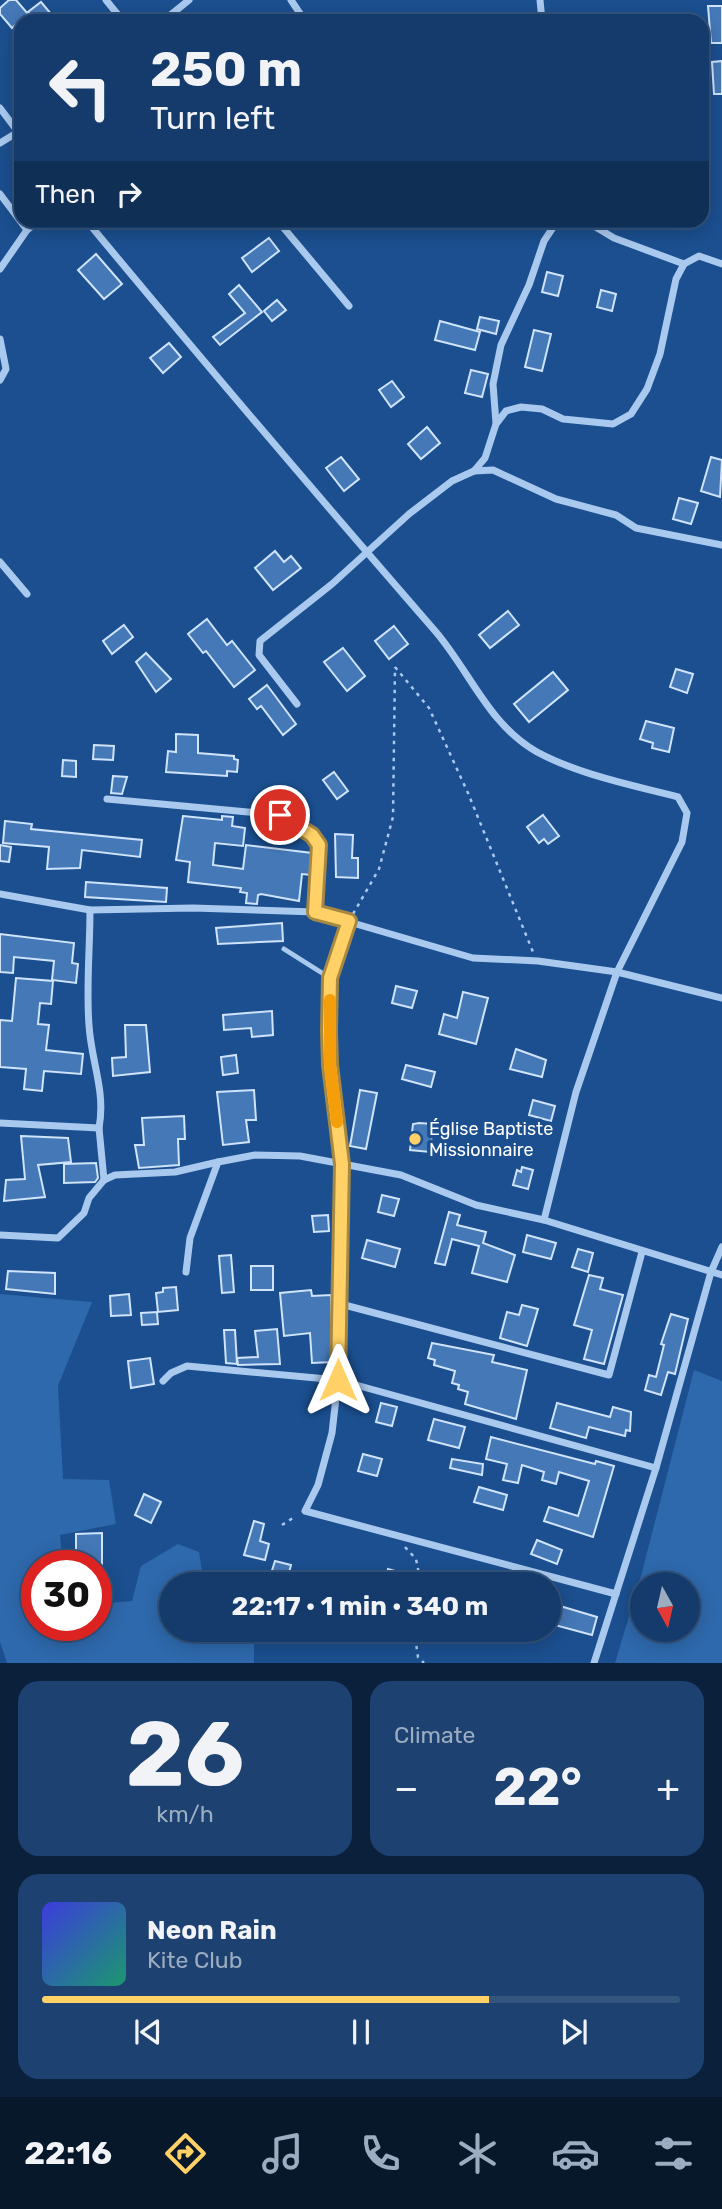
<!DOCTYPE html>
<meta charset="utf-8">
<style>
:root{--surface:#143b6b;--page:#1d4271;--text:#f1f3f6;--muted:#9dadc1;--line:#33557e;--accent:#ffd166}
body{margin:0;font-family:Rubik,sans-serif;background:var(--page);color:var(--text);height:100vh;display:flex;flex-direction:column;font-size:26px;white-space:nowrap}
*{box-sizing:border-box;margin:0}
p{font-size:23px;color:var(--muted)}
.icon{flex:none;width:38px;height:38px;fill:none;stroke:currentColor;stroke-width:2;stroke-linecap:round;stroke-linejoin:round}
.map{position:relative;height:1663px;overflow:hidden}
.panel{display:flex;flex-direction:column;gap:18px;padding:18px;background:#0b203b;flex:1}
.panel>*{flex:none}
.banner{position:absolute;left:14px;top:14px;width:695px;height:214px;border-radius:21px;box-shadow:0 4px 18px #0003,0 0 0 2px var(--line);background:#143b6b;color:var(--text);overflow:hidden}
.needle{width:46px;rotate:172deg}
.fabs{position:absolute;left:630px;top:1572px;display:grid;gap:14px}
.fabs a{display:grid;place-items:center;width:70px;height:70px;border-radius:50%;background:var(--surface);box-shadow:0 4px 18px #0003,0 0 0 2px var(--line);font-size:35px}
.speed{position:absolute;left:21px;top:1550px;display:flex;gap:14px;font-size:35px;font-weight:700;text-align:center}
.speed>*{display:grid;place-content:center;width:91px;height:91px;border-radius:50%;background:var(--surface);box-shadow:0 4px 18px #0003,0 0 0 2px var(--line);line-height:1}
.speed .limit{border:10px solid #d22;background:#fff;color:#111}
.pin{position:absolute;display:grid;place-items:center;width:60px;height:60px;color:#fff;margin:-30px;border:4px solid #fff;border-radius:50%;box-shadow:0 2px 7px #0007}
.me{position:absolute;width:77px;margin:-38px;rotate:0deg;stroke-linejoin:round;filter:drop-shadow(0 0 5px #0008)}
.turn{display:flex;align-items:center;gap:24px;height:147px;padding:0 21px;font-size:32px}
.turn .icon{width:91px;height:91px;stroke-width:2.5}
.turn b{display:block;font-size:49px;line-height:60px}
.then{display:flex;align-items:center;height:66px;padding:0 21px;background:#0003;gap:14px;font-size:26px}
.big{font-size:52px;font-weight:700;line-height:1.1}
.panel .tile{flex:1;display:flex;flex-direction:column;justify-content:center;gap:10px;min-width:0;padding:0 24px;border-radius:21px;background:var(--page)}
.panel .dial{align-items:center;gap:0}
.dial b{font-size:91px;line-height:1}
.song{display:flex;align-items:center;gap:21px}
.cover{width:84px;height:84px;border-radius:10px;background:linear-gradient(135deg,hsl(240 70% 55%),hsl(160 70% 35%))}
.played{height:7px;border-radius:4px;background:linear-gradient(90deg,var(--accent) 70%,var(--line) 70%)}
.keys{display:flex;justify-content:space-around;direction:ltr}
.heat{display:flex;justify-content:space-between;align-items:center;font-size:38px;direction:ltr}
.panel .tiles{flex:1;display:grid;gap:18px;grid-template-columns:1fr 1fr}
.tile:last-child{grid-column:span 2}
.trip{position:absolute;left:159px;top:1572px;width:402px;height:70px;border-radius:35px;background:var(--surface);box-shadow:0 4px 18px #0003,0 0 0 2px var(--line);font-weight:700;line-height:70px;text-align:center}
.menu{display:flex;height:112px;justify-content:space-around;align-items:center;background:#08182b;color:var(--muted)}
.menu .icon{width:49px;height:49px}
.menu .selected{color:var(--accent)}
.menu b{font-size:32px;color:var(--text)}
.map>svg:first-child{display:block}
.green{fill:#2e69ad;fill-rule:evenodd}
.building{fill:#4478b7;stroke:#cfe3fa;stroke-width:2}
.lines{fill:none;stroke-linecap:round;stroke-linejoin:round}
.path{stroke:#a9c9ee;stroke-width:2.5;stroke-dasharray:3.5 5;stroke-linecap:butt}
.lane{stroke:#a9c9ee;stroke-width:5}
.street{stroke:#a9c9ee;stroke-width:7}
.route-casing{stroke:#a68842;stroke-width:18}
.route{stroke:#ffd166;stroke-width:12}
.slow{stroke:#f59e0b;stroke-width:12}
.poi-dot{fill:#ffd166;stroke:#1b4f8f;stroke-width:2.5}
.labels{text-anchor:middle;dominant-baseline:central;stroke-width:7;stroke-linejoin:round;paint-order:stroke}
.poi-label{font-size:18px;fill:#fff;stroke:#1b4f8f;text-anchor:start}
</style>
<div class="map">
<svg width="722" height="1663" viewBox="0 0 722 1663">
<rect width="100%" height="100%" fill="#1b4f8f"/>
<g class="green">
<path d="M0 1294 92 1302 58 1386 63 1479 109 1480 116 1524 60 1535 63 1566H37V1626H96V1604L132 1601 141 1566 178 1544 199 1552 204 1584H172V1629H216L254 1640V1663H7L0 1642Z"/>
<path d="M694 1370 722 1381V1663H615L641 1576ZM642 1584H688V1629H642Z"/>
</g>
<g class="building">
<path d="M9 0H16L28 14 12 28 0 14V8Z"/>
<path d="M41 2 57 21H36L28 12Z"/>
<path d="M708 6H722V43H711Z"/>
<path d="M722 61V94H714L712 62Z"/>
<path d="M269 238 279 251 252 272 242 258Z"/>
<path d="M96 254 122 284 104 299 78 270Z"/>
<path d="M547 272 563 276 558 296 542 292Z"/>
<path d="M239 285 262 312 220 345 213 337 245 313 229 294Z"/>
<path d="M601 290 616 294 612 311 597 307Z"/>
<path d="M277 300 286 310 272 321 264 311Z"/>
<path d="M480 317 499 321 496 334 477 329Z"/>
<path d="M440 321 480 332 475 350 435 340Z"/>
<path d="M534 330 551 334 542 371 525 367Z"/>
<path d="M169 343 181 357 163 373 150 358Z"/>
<path d="M471 370 488 374 482 397 465 393Z"/>
<path d="M392 381 404 397 391 407 379 390Z"/>
<path d="M427 427 440 443 421 459 408 444Z"/>
<path d="M341 457 359 479 344 491 326 468Z"/>
<path d="M711 457 722 460 720 497 701 491Z"/>
<path d="M679 498 698 503 691 524 673 519Z"/>
<path d="M275 551 284 562 291 556 301 568 273 590 255 568Z"/>
<path d="M508 611 519 625 490 648 479 635Z"/>
<path d="M207 619 227 645 232 641 255 670 234 687 206 651 203 653 188 634Z"/>
<path d="M124 625 133 637 112 654 103 641Z"/>
<path d="M394 626 408 644 389 659 375 641Z"/>
<path d="M343 648 365 676 347 691 324 662Z"/>
<path d="M146 653 171 679 156 692 136 662Z"/>
<path d="M676 669 693 674 687 693 670 687Z"/>
<path d="M553 672 568 690 529 722 514 704Z"/>
<path d="M267 685 296 724 283 735 261 706 257 709 249 699Z"/>
<path d="M646 721 674 728 669 752 652 748 653 743 640 739Z"/>
<path d="M176 734 198 735V753L234 756V759L238 760 237 772 227 771V776L166 772 168 751 176 752Z"/>
<path d="M94 745 114 746 113 760 93 759Z"/>
<path d="M63 760 76 761V777L62 776Z"/>
<path d="M334 772 348 791 337 799 323 780Z"/>
<path d="M113 776 127 777 122 794 111 793Z"/>
<path d="M543 815 559 836 548 844 544 839 539 843 527 827Z"/>
<path d="M183 816 222 820V816L233 817 232 826 245 828 243 846 215 843 213 865 243 869 246 845 312 853 311 875 302 874 299 901 261 894 258 895 257 904 246 903 247 893 240 892 241 888 188 882 190 862 176 860Z"/>
<path d="M5 821 32 824 31 829 142 840 140 857 82 850 80 868 47 869 49 847 3 843Z"/>
<path d="M335 834 353 835 352 858H358V878L336 877Z"/>
<path d="M0 845 11 847 9 862 0 861Z"/>
<path d="M86 882 167 888 166 902 85 897Z"/>
<path d="M282 923 283 941 218 944 216 928Z"/>
<path d="M0 934 74 943 72 963 78 964 76 983 52 980 54 961 14 957 13 973 0 972Z"/>
<path d="M16 978 53 981 51 1004 40 1003 38 1024 49 1025 46 1050 83 1054 81 1074 44 1071 42 1091 24 1089 26 1069 0 1067V1020L12 1021Z"/>
<path d="M396 986 417 991 412 1008 392 1003Z"/>
<path d="M463 992 488 998 476 1044 439 1034 444 1014 457 1018Z"/>
<path d="M272 1011 273 1035 252 1037 251 1028 224 1030 223 1015Z"/>
<path d="M125 1025H146L150 1072 113 1076 112 1058 126 1057Z"/>
<path d="M516 1049 546 1060 542 1077 510 1069Z"/>
<path d="M236 1055 238 1073 223 1075 221 1057Z"/>
<path d="M406 1065 435 1072 431 1087 402 1079Z"/>
<path d="M254 1090 256 1120H246L249 1142 223 1145 217 1092Z"/>
<path d="M360 1090 377 1093 366 1149 350 1146Z"/>
<path d="M533 1100 555 1106 551 1121 529 1115Z"/>
<path d="M184 1116 185 1139H178L179 1165 139 1168 135 1145H144L142 1118Z"/>
<path d="M419 1123 433 1124 430 1152 410 1150 413 1124Z"/>
<path d="M21 1136 68 1138 71 1162 38 1165 45 1197 4 1201 6 1180 25 1179Z"/>
<path d="M96 1163 98 1178 95 1182 64 1183V1164Z"/>
<path d="M522 1167 533 1170 528 1189 513 1185 517 1170 521 1172Z"/>
<path d="M382 1195 399 1199 394 1216 378 1212Z"/>
<path d="M449 1212 460 1215 457 1225 486 1232 483 1243 515 1255 507 1282 472 1273 479 1246 452 1239 445 1265 435 1263Z"/>
<path d="M328 1215 329 1231 314 1232 312 1216Z"/>
<path d="M527 1235 556 1243 551 1259 523 1252Z"/>
<path d="M367 1240 400 1249 395 1267 362 1258Z"/>
<path d="M578 1249 593 1253 588 1272 572 1267Z"/>
<path d="M231 1255 234 1292 222 1293 219 1256Z"/>
<rect x="251" y="1266" width="22" height="24"/>
<path d="M8 1271 55 1273V1294L6 1289Z"/>
<path d="M589 1275 603 1278 600 1289 623 1295 604 1364 584 1359 592 1330 574 1325Z"/>
<path d="M176 1287 178 1310 158 1312 156 1293 163 1292V1288Z"/>
<path d="M311 1290 312 1296 331 1295 332 1362 312 1363 310 1333 284 1336 280 1293Z"/>
<path d="M129 1294 131 1315 111 1316 110 1296Z"/>
<path d="M522 1305 538 1309 527 1346 500 1338 507 1312 519 1315Z"/>
<path d="M157 1312 158 1324 142 1325 141 1313Z"/>
<path d="M671 1314 688 1319 675 1374 668 1372 661 1395 645 1390 649 1375 656 1377 664 1345 661 1344Z"/>
<path d="M277 1329 280 1364 238 1365 237 1358 258 1357 255 1331Z"/>
<path d="M224 1330H235L237 1364 226 1363Z"/>
<path d="M432 1343 494 1355 492 1362 527 1370 516 1419 465 1404 468 1392 458 1389 459 1385 452 1383 455 1371 434 1365 435 1360 428 1358Z"/>
<path d="M150 1358 154 1384 131 1388 128 1361Z"/>
<path d="M381 1403 397 1407 392 1426 376 1422Z"/>
<path d="M557 1403 610 1417 613 1407 631 1412 630 1431 626 1430 625 1436 589 1427 586 1438 550 1428Z"/>
<path d="M434 1419 465 1427 459 1448 428 1440Z"/>
<path d="M491 1437 595 1464 596 1461 614 1466 593 1537 544 1521 549 1507 578 1516 589 1481 559 1472 556 1484 542 1480 544 1472 522 1465 518 1483 503 1480 507 1464 486 1459Z"/>
<path d="M363 1454 382 1459 377 1476 358 1471Z"/>
<path d="M452 1459 483 1464 482 1475 450 1468Z"/>
<path d="M479 1487 507 1495 503 1510 474 1502Z"/>
<path d="M144 1494 161 1502 151 1523 135 1515Z"/>
<path d="M254 1521 264 1524 260 1541 269 1544 265 1560 244 1555Z"/>
<path d="M102 1533V1566H76V1534Z"/>
<path d="M537 1540 562 1550 557 1564 531 1554Z"/>
<path d="M275 1561 291 1565 286 1584 269 1580Z"/>
<path d="M388 1569 430 1581 429 1584H384Z"/>
<path d="M550 1603 597 1617 592 1635 551 1624Z"/>
</g>
<g class="lines">
<g class="path">
<path d="M395 667 429 708 468 793 533 952"/>
<path d="M353 914 379 869 393 817 395 667"/>
<path d="M282 1525 296 1516"/>
<path d="M405 1547 416 1559 421 1584"/>
<path d="M414 1629 418 1657 424 1663"/>
</g>
<path class="lane" d="M284 949 330 978"/>
<g class="street">
<path d="M106 0 123 21"/>
<path d="M291 0 305 21"/>
<path d="M540 0 542 21"/>
<path d="M163 21 189 0"/>
<path d="M0 108 21 136"/>
<path d="M0 143 18 132"/>
<path d="M0 194 27 230"/>
<path d="M86 220C201 359 318 496 436 632 470 672 489 725 537 752 580 775 632 785 678 797L687 813 682 842 617 972 576 1092 544 1220"/>
<path d="M277 220 349 306"/>
<path d="M584 220 614 238 684 264"/>
<path d="M0 269 27 230 40 220"/>
<path d="M0 339 6 369 0 380"/>
<path d="M496 423 493 384 501 345 529 285 544 241 558 220"/>
<path d="M474 471 493 470 556 499 616 515 636 528 722 545"/>
<path d="M0 562 27 594"/>
<path d="M297 704 259 655 260 641 332 584 409 514 452 481 474 471 485 458 496 424 506 411 521 407 542 409 563 419 613 424 631 414 647 389 660 354 676 279 684 264 699 256 722 264"/>
<path d="M107 799 280 815 311 835 319 845 315 912"/>
<path d="M0 894 90 910 193 908 315 912 473 958 538 961 617 972 722 998"/>
<path d="M349 921 330 978 329 1032 330 1065 342 1164 338 1380 332 1433 318 1485 305 1511 616 1594"/>
<path d="M0 1123 99 1128C106 1091 91 1061 89 1025 86 988 90 948 90 910"/>
<path d="M99 1128 104 1180"/>
<path d="M0 1235 58 1238 84 1213 89 1198 104 1180 115 1175 175 1172 218 1162"/>
<path d="M186 1272 190 1238 218 1162 255 1155 300 1156 401 1175 476 1205 544 1220 722 1275"/>
<path d="M337 1303 609 1375 642 1252"/>
<path d="M163 1381 171 1373 187 1366 338 1380 656 1468"/>
<path d="M594 1663 656 1468 711 1272 722 1247"/>
</g>
</g>
<g class="lines">
<g class="route-casing">
<path id="route" d="M280 815 312 835 319 845 315 912 349 921 330 978 329 1031 330 1065 342 1164 338 1380"/>
</g>
<use href="#route" class="route"/>
<path class="slow" d="M330 1000V1065L337 1122"/>
</g>
<circle class="poi-dot" cx="415" cy="1139" r="7"/>
<g class="labels">
<g class="poi-label">
<text x="429" y="1129">Église Baptiste<tspan x="429" dy="21">Missionnaire</tspan></text>
</g>
</g>
</svg>
<div class="fabs">
<a><svg class="needle" viewBox="-14 -14 28 28"><path d="M0-13l5 13h-10z" fill="#e53935"/><path d="M0 13l5-13h-10z" fill="#9dadc1"/></svg></a>
</div>
<div class="speed"><div class="limit">30</div></div>
<div class="pin" style="left:280px;top:815px;background:#d93025"><svg class="icon" aria-label="arrive" viewBox="0 0 24 24"><path d="M6 21V4h12l-3 4 3 4H6"/></svg></div>
<svg class="me" style="left:338px;top:1380px" viewBox="-20 -20 40 40"><path d="M0-17L14 15 0 8-14 15z" fill="#ffd166" stroke="#fff" stroke-width="4"/></svg>
<div class="trip">22:17 · 1 min · 340 m</div>
<div class="banner">
<div class="turn"><svg class="icon" aria-label="left" viewBox="0 0 24 24"><path d="M17 20v-9H6M10 6l-5 5 5 5"/></svg><div><b>250 m</b>Turn left</div></div>
<div class="then">Then<svg class="icon" aria-label="right" viewBox="0 0 24 24"><path d="M7 20v-9h11M14 6l5 5-5 5"/></svg></div>
</div>
</div>
<section class="panel">
<div class="tiles">
<div class="tile dial"><b>26</b><p>km/h</p></div>
<div class="tile"><p>Climate</p>
<div class="heat"><a>−</a><b class="big">22°</b><a>+</a></div>
</div>
<div class="tile">
<div class="song"><i class="cover"></i><div><b>Neon Rain</b><p>Kite Club</p></div></div>
<div class="played"></div>
<div class="keys"><svg class="icon" aria-label="previous" viewBox="0 0 24 24"><path d="M18 5L8 12l10 7zM5 5v14"/></svg><svg class="icon" aria-label="pause" viewBox="0 0 24 24"><path d="M8 5v14M16 5v14"/></svg><svg class="icon" aria-label="next" viewBox="0 0 24 24"><path d="M6 5l10 7-10 7zM19 5v14"/></svg></div>
</div>
</div>
</section>
<nav class="menu">
<b>22:16</b>
<svg class="icon selected" aria-label="directions" viewBox="0 0 24 24"><path d="M12 3l9 9-9 9-9-9zM9 14v-3h6M13 9l2 2-2 2"/></svg>
<svg class="icon" aria-label="music" viewBox="0 0 24 24"><path d="M9 18V5l10-2v13"/><circle cx="6" cy="18" r="3"/><circle cx="16" cy="16" r="3"/></svg>
<svg class="icon" aria-label="phone" viewBox="0 0 24 24"><path d="M5 4h4l2 5-3 2q2 4 5 5l2-3 5 2v4C11 20 4 13 5 4z"/></svg>
<svg class="icon" aria-label="climate" viewBox="0 0 24 24"><path d="M12 3v18M4 7l16 10M4 17L20 7"/></svg>
<svg class="icon" aria-label="car" viewBox="0 0 24 24"><path d="M5 17H2v-5l4-1 3-4h7l3 4 3 1v5h-3M9 17h6M6 11h13"/><circle cx="7" cy="17" r="2"/><circle cx="17" cy="17" r="2"/></svg>
<svg class="icon" aria-label="filters" viewBox="0 0 24 24"><path d="M4 7h16M4 17h16"/><circle cx="9" cy="7" r="2"/><circle cx="15" cy="17" r="2"/></svg>
</nav>
